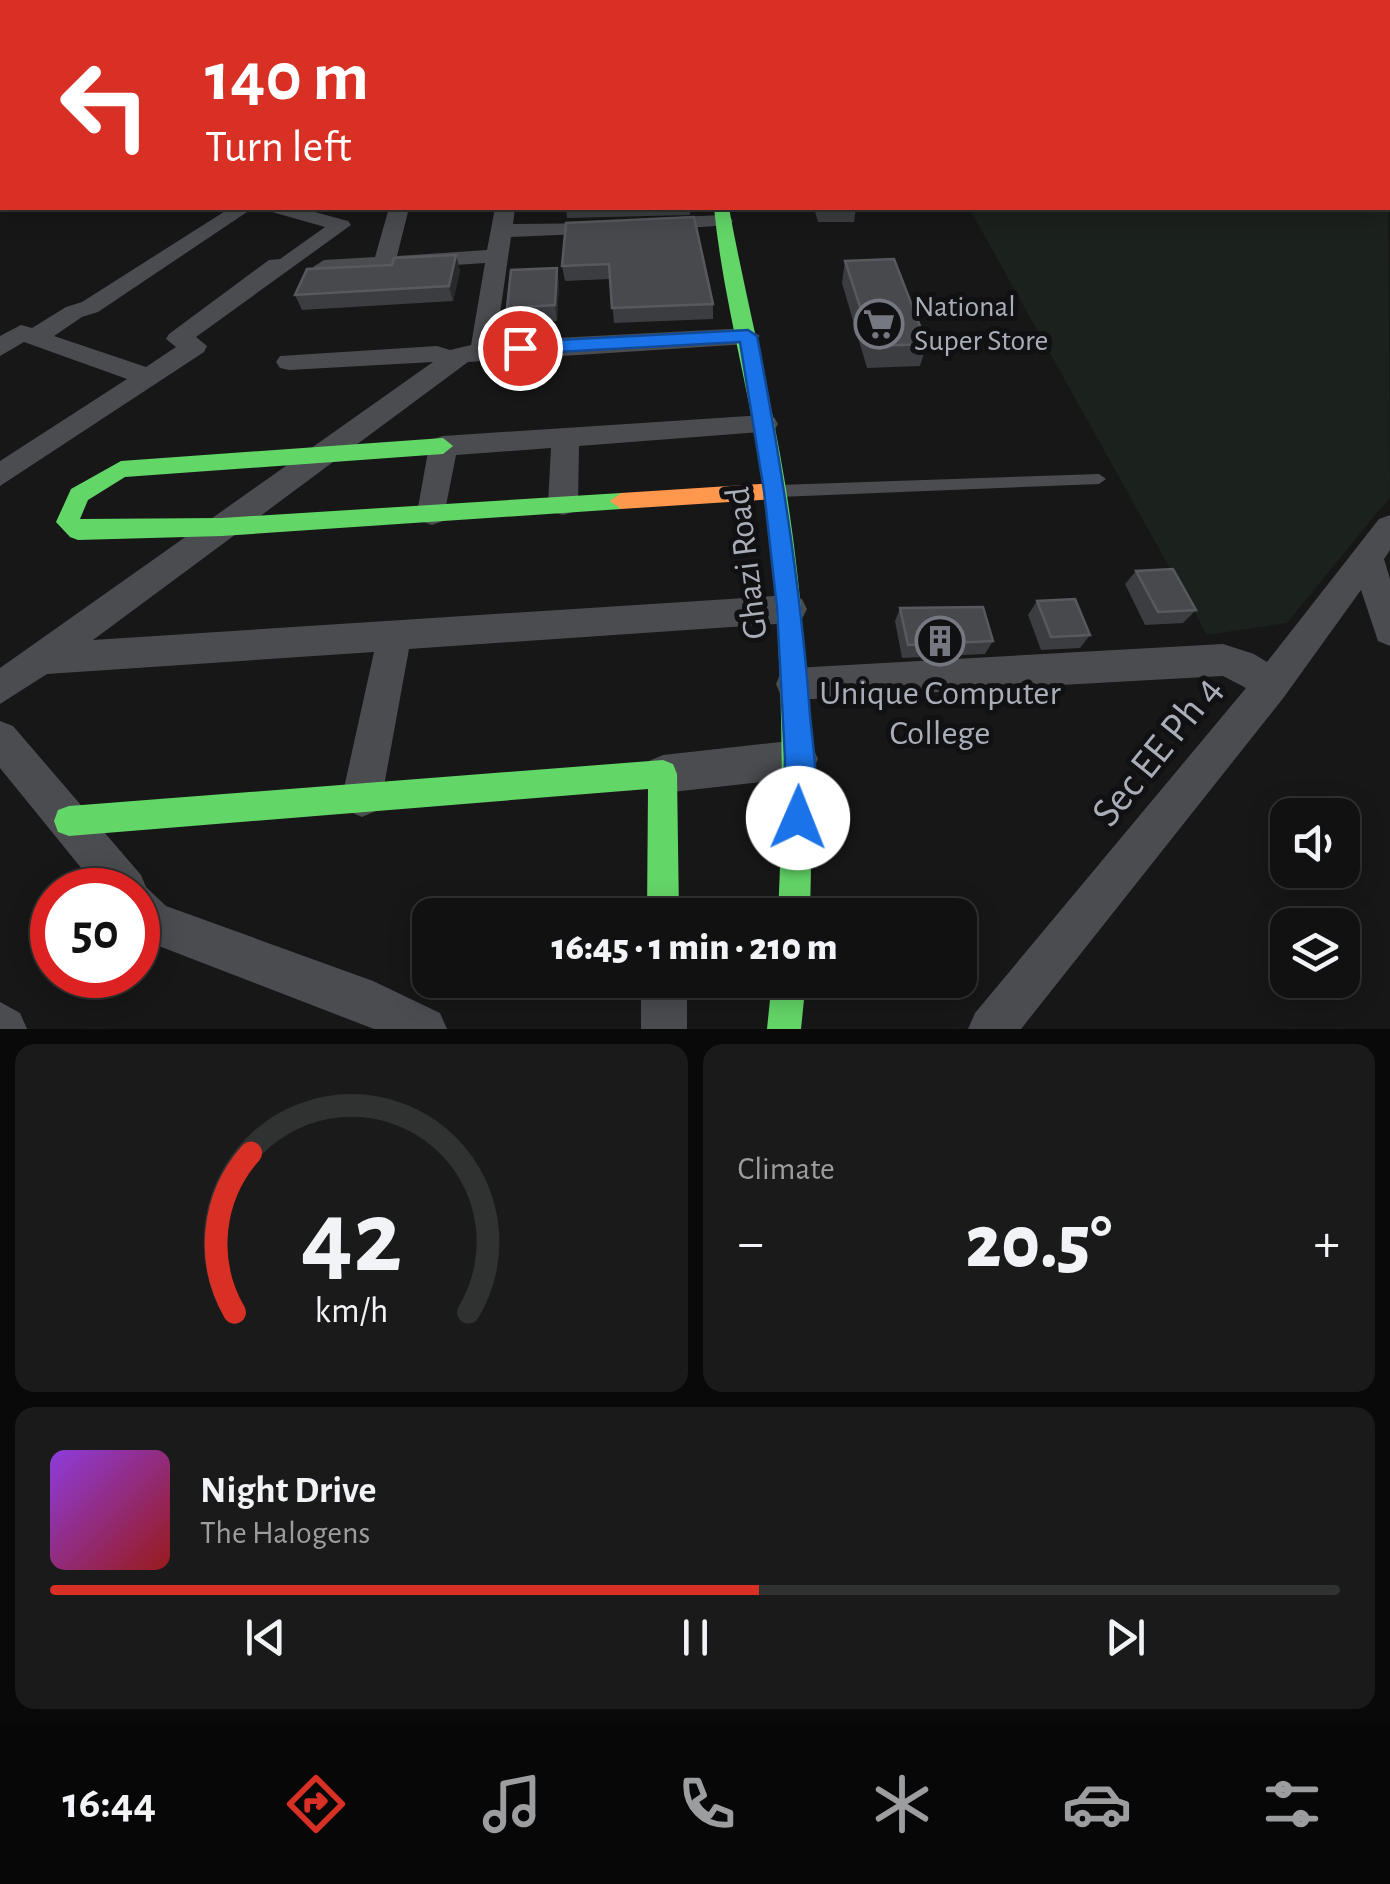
<!DOCTYPE html>
<meta charset="utf-8">
<style>
:root{--surface:#111;--page:#1a1a1a;--text:#f1f3f6;--muted:#9c9d9f;--line:#303131;--accent:#d93025}
body{margin:0;font-family:"Alegreya Sans",sans-serif;background:var(--page);color:var(--text);height:100vh;display:flex;flex-direction:column;font-size:38px;white-space:nowrap}
*{box-sizing:border-box;margin:0}
p{font-size:32px;color:var(--muted)}
.icon{flex:none;width:55px;height:55px;fill:none;stroke:currentColor;stroke-width:2;stroke-linecap:round;stroke-linejoin:round}
.map{position:relative;height:1029px;overflow:hidden}
.side{display:flex;flex-direction:column;gap:15px;padding:15px;background:#090909;flex:1}
.side>*{flex:none}
.top-card{position:absolute;left:0px;top:0px;width:1390px;height:210px;box-shadow:0 5px 25px #0003,0 0 0 2px var(--line);background:#d93025;color:#fff;overflow:hidden}
.buttons{position:absolute;left:1270px;top:798px;display:grid;gap:20px}
.buttons a{display:grid;place-items:center;width:90px;height:90px;border-radius:20px;background:var(--surface);box-shadow:0 5px 25px #0003,0 0 0 2px var(--line);font-size:50px}
.speed{position:absolute;left:30px;top:868px;display:flex;gap:20px;font-size:50px;font-weight:700;text-align:center}
.speed>*{display:grid;place-content:center;width:130px;height:130px;border-radius:50%;background:var(--surface);box-shadow:0 5px 25px #0003,0 0 0 2px var(--line);line-height:1}
.speed .limit{border:15px solid #d22;background:#fff;color:#111}
.pin{position:absolute;display:grid;place-items:center;width:85px;height:85px;color:#fff;margin:-42px;border:5px solid #fff;border-radius:50%;box-shadow:0 2px 10px #0007}
.me{position:absolute;width:110px;margin:-55px;rotate:1deg;stroke-linejoin:round;filter:drop-shadow(0 0 8px #0008)}
.turn{display:flex;align-items:center;gap:35px;height:210px;padding:0 40px;font-size:45px}
.turn .icon{width:130px;height:130px;stroke-width:2.5}
.turn b{display:block;font-size:70px;line-height:85px}
.big{font-size:75px;font-weight:800;line-height:1.1}
.side .card{flex:1;display:flex;flex-direction:column;justify-content:center;gap:15px;min-width:0;padding:0 35px;border-radius:20px;background:var(--page)}
.side .dial{align-items:center;gap:0}
.dial svg{height:260px;overflow:visible;fill:none;stroke:var(--line);stroke-width:7;stroke-linecap:round;text-anchor:middle}
.dial text{fill:var(--text);stroke:none}
.song{display:flex;align-items:center;gap:30px}
.cover{width:120px;height:120px;border-radius:15px;background:linear-gradient(135deg,hsl(270 70% 55%),hsl(0 70% 35%))}
.played{height:10px;border-radius:5px;background:linear-gradient(90deg,var(--accent) 55%,var(--line) 55%)}
.keys{display:flex;justify-content:space-around;direction:ltr}
.heat{display:flex;justify-content:space-between;align-items:center;font-size:55px;direction:ltr}
.side .tiles{flex:1;display:grid;gap:15px;grid-template-columns:1fr 1fr}
.card:last-child{grid-column:span 2}
.trip{position:absolute;left:412px;top:898px;width:565px;height:100px;border-radius:20px;background:var(--surface);box-shadow:0 5px 25px #0003,0 0 0 2px var(--line);font-weight:800;line-height:100px;text-align:center}
.tab-bar{display:flex;height:160px;justify-content:space-around;align-items:center;background:#070707;color:var(--muted)}
.tab-bar .icon{width:70px;height:70px}
.tab-bar .active{color:var(--accent)}
.tab-bar b{font-size:45px;color:var(--text)}
.map>svg:first-child{display:block}
.green{fill:#1b211c}
.lines{fill:none;stroke-linecap:round;stroke-linejoin:round}
.lane{fill:#4b4c50;fill-rule:evenodd}
.street{fill:#4b4c50;fill-rule:evenodd}
.fast{fill:#63d668;fill-rule:evenodd}
.slow{fill:#ff974d;fill-rule:evenodd}
.wall{fill:#3c3d40}
.shaded-wall{fill:#28292a}
.building{fill:#48494d;stroke:#57595e;stroke-width:2.5}
.route{fill:#1a73e8;stroke:#114b97;stroke-width:2.5}
.labels{text-anchor:middle;dominant-baseline:central;stroke-width:10;stroke-linejoin:round;paint-order:stroke}
.far-poi-label{font-size:30px;fill:#a8adb8;stroke:#111113;text-anchor:start}
.street-label{font-size:35px;fill:#a8adb8;stroke:#111113}
.poi-label{font-size:35px;fill:#a8adb8;stroke:#111113}
.near-street-label{font-size:42px;fill:#a8adb8;stroke:#111113}
</style>
<div class="map">
<svg width="1390" height="1029" viewBox="0 0 1390 1029">
<rect width="100%" height="100%" fill="#171717"/>
<path class="green" d="M1388 178 1390 497 1287 623 1207 635 969 208H1388Z"/>
<g class="lines">
<path class="lane" d="M1099 474 1106 479 1099 484 779 497 772 491 779 485Z"/>
<g class="street">
<path d="M0 0H14V2L2 5Z"/>
<path d="M376 0H405L407 2H378Z"/>
<path d="M1090 0H1177L1089 2Z"/>
<path d="M1281 0H1305L1307 2H1283Z"/>
<rect x="1388" y="17" width="2" height="9"/>
<path d="M0 52 2 53V62H0Z"/>
<rect x="0" y="86" width="2" height="10"/>
<rect x="1388" y="137" width="2" height="10"/>
<path d="M230 208H253L98 312 82 317 54 336 146 367 176 347 166 339 169 334 269 260 280 259 325 227 272 212 269 208H300L348 221 351 225 196 337 207 346 204 352 0 486V461L127 379 24 342 0 356V336L21 325 32 328 66 307 82 302Z"/>
<path d="M389 208H409L397 256 487 250 495 208H515L513 224 612 223 615 227 605 233 511 237 496 341 748 328 760 336 748 344 468 362 93 640 790 595 802 599 807 609 802 619 790 623 409 649 382 797 376 811 362 817 348 811 342 797 374 652 47 674 0 704V668L433 362 289 370 280 368 276 362 280 356 437 346 450 350 471 345 485 263 324 274 313 267 324 260 375 257Z"/>
<path d="M723 215 730 217 733 221 730 225 656 230 646 224 656 218Z"/>
<path d="M764 415 774 417 778 424 774 431 579 446 578 504 573 512 563 515 553 512 548 504 551 448 456 455 443 521 432 525 421 521 417 513 429 446 433 439 443 436Z"/>
<path d="M1390 515V550L1384 559 1390 579V646L1378 641 1361 590 1284 697 1021 1029H968L975 1013 1246 688 1223 676 794 700 781 696 776 684 781 672 794 668 1223 644 1254 654 1267 662 1379 519Z"/>
<path d="M0 721 13 726 141 875 146 887 166 906 373 981 440 1013 447 1029H374L138 938V890H99L0 768Z"/>
<path d="M799 740 812 746 818 759 812 772 799 778 663 793 649 787 644 774 649 761 663 755Z"/>
<rect x="641" y="980" width="46" height="49"/>
<path d="M0 1002 20 1013 27 1029H0Z"/>
</g>
<g class="fast">
<rect x="676" y="0" width="10" height="2"/>
<path d="M714 208H729C746 300 770 391 785 483 808 626 814 771 810 915H778C785 771 783 627 763 484 750 391 723 300 714 208Z"/>
<path d="M443 438 453 446 443 454 125 477 88 500 80 519 222 518 621 493 632 501 621 509 222 536 78 540 70 537 56 522 71 489 121 461Z"/>
<path d="M663 760 673 764 677 774 679 915H647L648 789 69 836 58 832 54 821 58 810 69 806Z"/>
<path d="M772 980H806L801 1029H767Z"/>
</g>
<path class="slow" d="M775 483 786 491 775 499 621 509 610 501 621 493Z"/>
</g>
<g class="wall">
<path d="M1309 0H1385L1383 2H1317Z"/>
<path d="M1388 32 1390 33V126H1388Z"/>
<path d="M566 208H690V215L567 218Z"/>
<path d="M814 208H856L854 222H818Z"/>
<path d="M566 223 713 304V319L614 323 610 279 565 281 562 266Z"/>
<path d="M845 261 927 344 920 366 867 368 842 283Z"/>
<path d="M460 270 453 301 302 310 295 295Z"/>
<path d="M559 283 557 321 510 323 507 308Z"/>
<path d="M1136 571 1196 610 1183 623 1145 625 1125 584Z"/>
<path d="M1037 601 1090 635 1080 648 1041 650 1028 615Z"/>
<path d="M900 608 993 641 985 654 902 658 895 621Z"/>
</g>
<g class="shaded-wall">
<path d="M456 255 460 270 453 301 449 286Z"/>
<path d="M557 268 559 283 557 321 555 305Z"/>
</g>
<g class="building">
<path d="M728 0H952L954 2H728Z"/>
<path d="M1354 0H1384L1382 2H1354Z"/>
<path d="M1388 32 1390 33V112H1388Z"/>
<path d="M694 217 713 304 612 308 609 264 562 266 566 223Z"/>
<path d="M456 255 449 286 295 295 307 269 392 265 394 258Z"/>
<path d="M894 259 927 344 873 346 845 261Z"/>
<path d="M557 268 555 305 507 308 511 270Z"/>
<path d="M1173 569 1196 610 1158 612 1136 571Z"/>
<path d="M1075 599 1090 635 1051 637 1037 601Z"/>
<path d="M983 607 993 641 908 645 900 608Z"/>
</g>
<path class="route" d="M748 330 757 336C781 462 801 587 810 715 813 749 822 797 809 829L798 833 788 829 783 818 785 759 777 608 764 491 740 342 520 354 510 348 520 342Z"/>
<defs>
<g id="supermarket-ring" transform="scale(2.5)"><circle r="9.5" fill="#111113" stroke="#757880" stroke-width="1.5"/><path d="M-6-5.5h2.5l.6 2H6L4.5 2H-2.5L-4.4-4H-6ZM-1.5 3.2a1.3 1.3 0 1 0 .1 0ZM3 3.2a1.3 1.3 0 1 0 .1 0Z" fill="#757880"/></g>
<g id="building-ring" transform="scale(2.5)"><circle r="9.5" fill="#111113" stroke="#757880" stroke-width="1.5"/><path d="M-4-6H4V6H1V3H-1V6H-4ZM-2.5-4.3h1.7v1.8h-1.7ZM.8-4.3h1.7v1.8H.8ZM-2.5-1h1.7V.8h-1.7ZM.8-1h1.7V.8H.8Z" fill="#757880"/></g>
</defs>
<g fill-rule="evenodd">
<use href="#supermarket-ring" x="879" y="324"/>
<use href="#building-ring" x="940" y="641"/>
</g>
<g class="labels">
<g class="far-poi-label">
<text x="914" y="307">National<tspan x="914" dy="34">Super Store</tspan></text>
</g>
<g class="street-label">
<text transform="translate(747 563) rotate(-97)">Ghazi Road</text>
</g>
<g class="poi-label">
<text x="940" y="693">Unique Computer<tspan x="940" dy="40">College</tspan></text>
</g>
<g class="near-street-label">
<text transform="translate(1157 751) rotate(-51)">Sec EE Ph 4</text>
</g>
</g>
</svg>
<div class="buttons">
<a><svg class="icon" aria-label="sound" viewBox="0 0 24 24"><path d="M4 9h4l5-4v14l-5-4H4zM17 9q2 3 0 6"/></svg></a>
<a><svg class="icon" aria-label="layers" viewBox="0 0 24 24"><path d="M12 4l9 5-9 5-9-5zM3 14l9 5 9-5"/></svg></a>
</div>
<div class="speed"><div class="limit">50</div></div>
<div class="pin" style="left:520px;top:348px;background:#d93025"><svg class="icon" aria-label="arrive" viewBox="0 0 24 24"><path d="M6 21V4h12l-3 4 3 4H6"/></svg></div>
<svg class="me" style="left:798px;top:818px" viewBox="-20 -20 40 40"><circle r="19" fill="#fff"/><path d="M0-13L10 11 0 6-10 11z" fill="#1a73e8"/></svg>
<div class="trip">16:45 · 1 min · 210 m</div>
<div class="top-card">
<div class="turn"><svg class="icon" aria-label="left" viewBox="0 0 24 24"><path d="M17 20v-9H6M10 6l-5 5 5 5"/></svg><div><b>140 m</b>Turn left</div></div>
</div>
</div>
<section class="side">
<div class="tiles">
<div class="card dial"><svg viewBox="0 0 100 80">
<path d="M14 69A42 42 0 1 1 86 69"/>
<path d="M14 69A42 42 0 0 1 19 20" stroke="#d93025"/>
<text x="50" y="56" font-size="32" font-weight="700">42</text>
<text x="50" y="72" font-size="11">km/h</text>
</svg></div>
<div class="card"><p>Climate</p>
<div class="heat"><a>−</a><b class="big">20.5°</b><a>+</a></div>
</div>
<div class="card">
<div class="song"><i class="cover"></i><div><b>Night Drive</b><p>The Halogens</p></div></div>
<div class="played"></div>
<div class="keys"><svg class="icon" aria-label="previous" viewBox="0 0 24 24"><path d="M18 5L8 12l10 7zM5 5v14"/></svg><svg class="icon" aria-label="pause" viewBox="0 0 24 24"><path d="M8 5v14M16 5v14"/></svg><svg class="icon" aria-label="next" viewBox="0 0 24 24"><path d="M6 5l10 7-10 7zM19 5v14"/></svg></div>
</div>
</div>
</section>
<nav class="tab-bar">
<b>16:44</b>
<svg class="icon active" aria-label="directions" viewBox="0 0 24 24"><path d="M12 3l9 9-9 9-9-9zM9 14v-3h6M13 9l2 2-2 2"/></svg>
<svg class="icon" aria-label="music" viewBox="0 0 24 24"><path d="M9 18V5l10-2v13"/><circle cx="6" cy="18" r="3"/><circle cx="16" cy="16" r="3"/></svg>
<svg class="icon" aria-label="phone" viewBox="0 0 24 24"><path d="M5 4h4l2 5-3 2q2 4 5 5l2-3 5 2v4C11 20 4 13 5 4z"/></svg>
<svg class="icon" aria-label="climate" viewBox="0 0 24 24"><path d="M12 3v18M4 7l16 10M4 17L20 7"/></svg>
<svg class="icon" aria-label="car" viewBox="0 0 24 24"><path d="M5 17H2v-5l4-1 3-4h7l3 4 3 1v5h-3M9 17h6M6 11h13"/><circle cx="7" cy="17" r="2"/><circle cx="17" cy="17" r="2"/></svg>
<svg class="icon" aria-label="filters" viewBox="0 0 24 24"><path d="M4 7h16M4 17h16"/><circle cx="9" cy="7" r="2"/><circle cx="15" cy="17" r="2"/></svg>
</nav>
